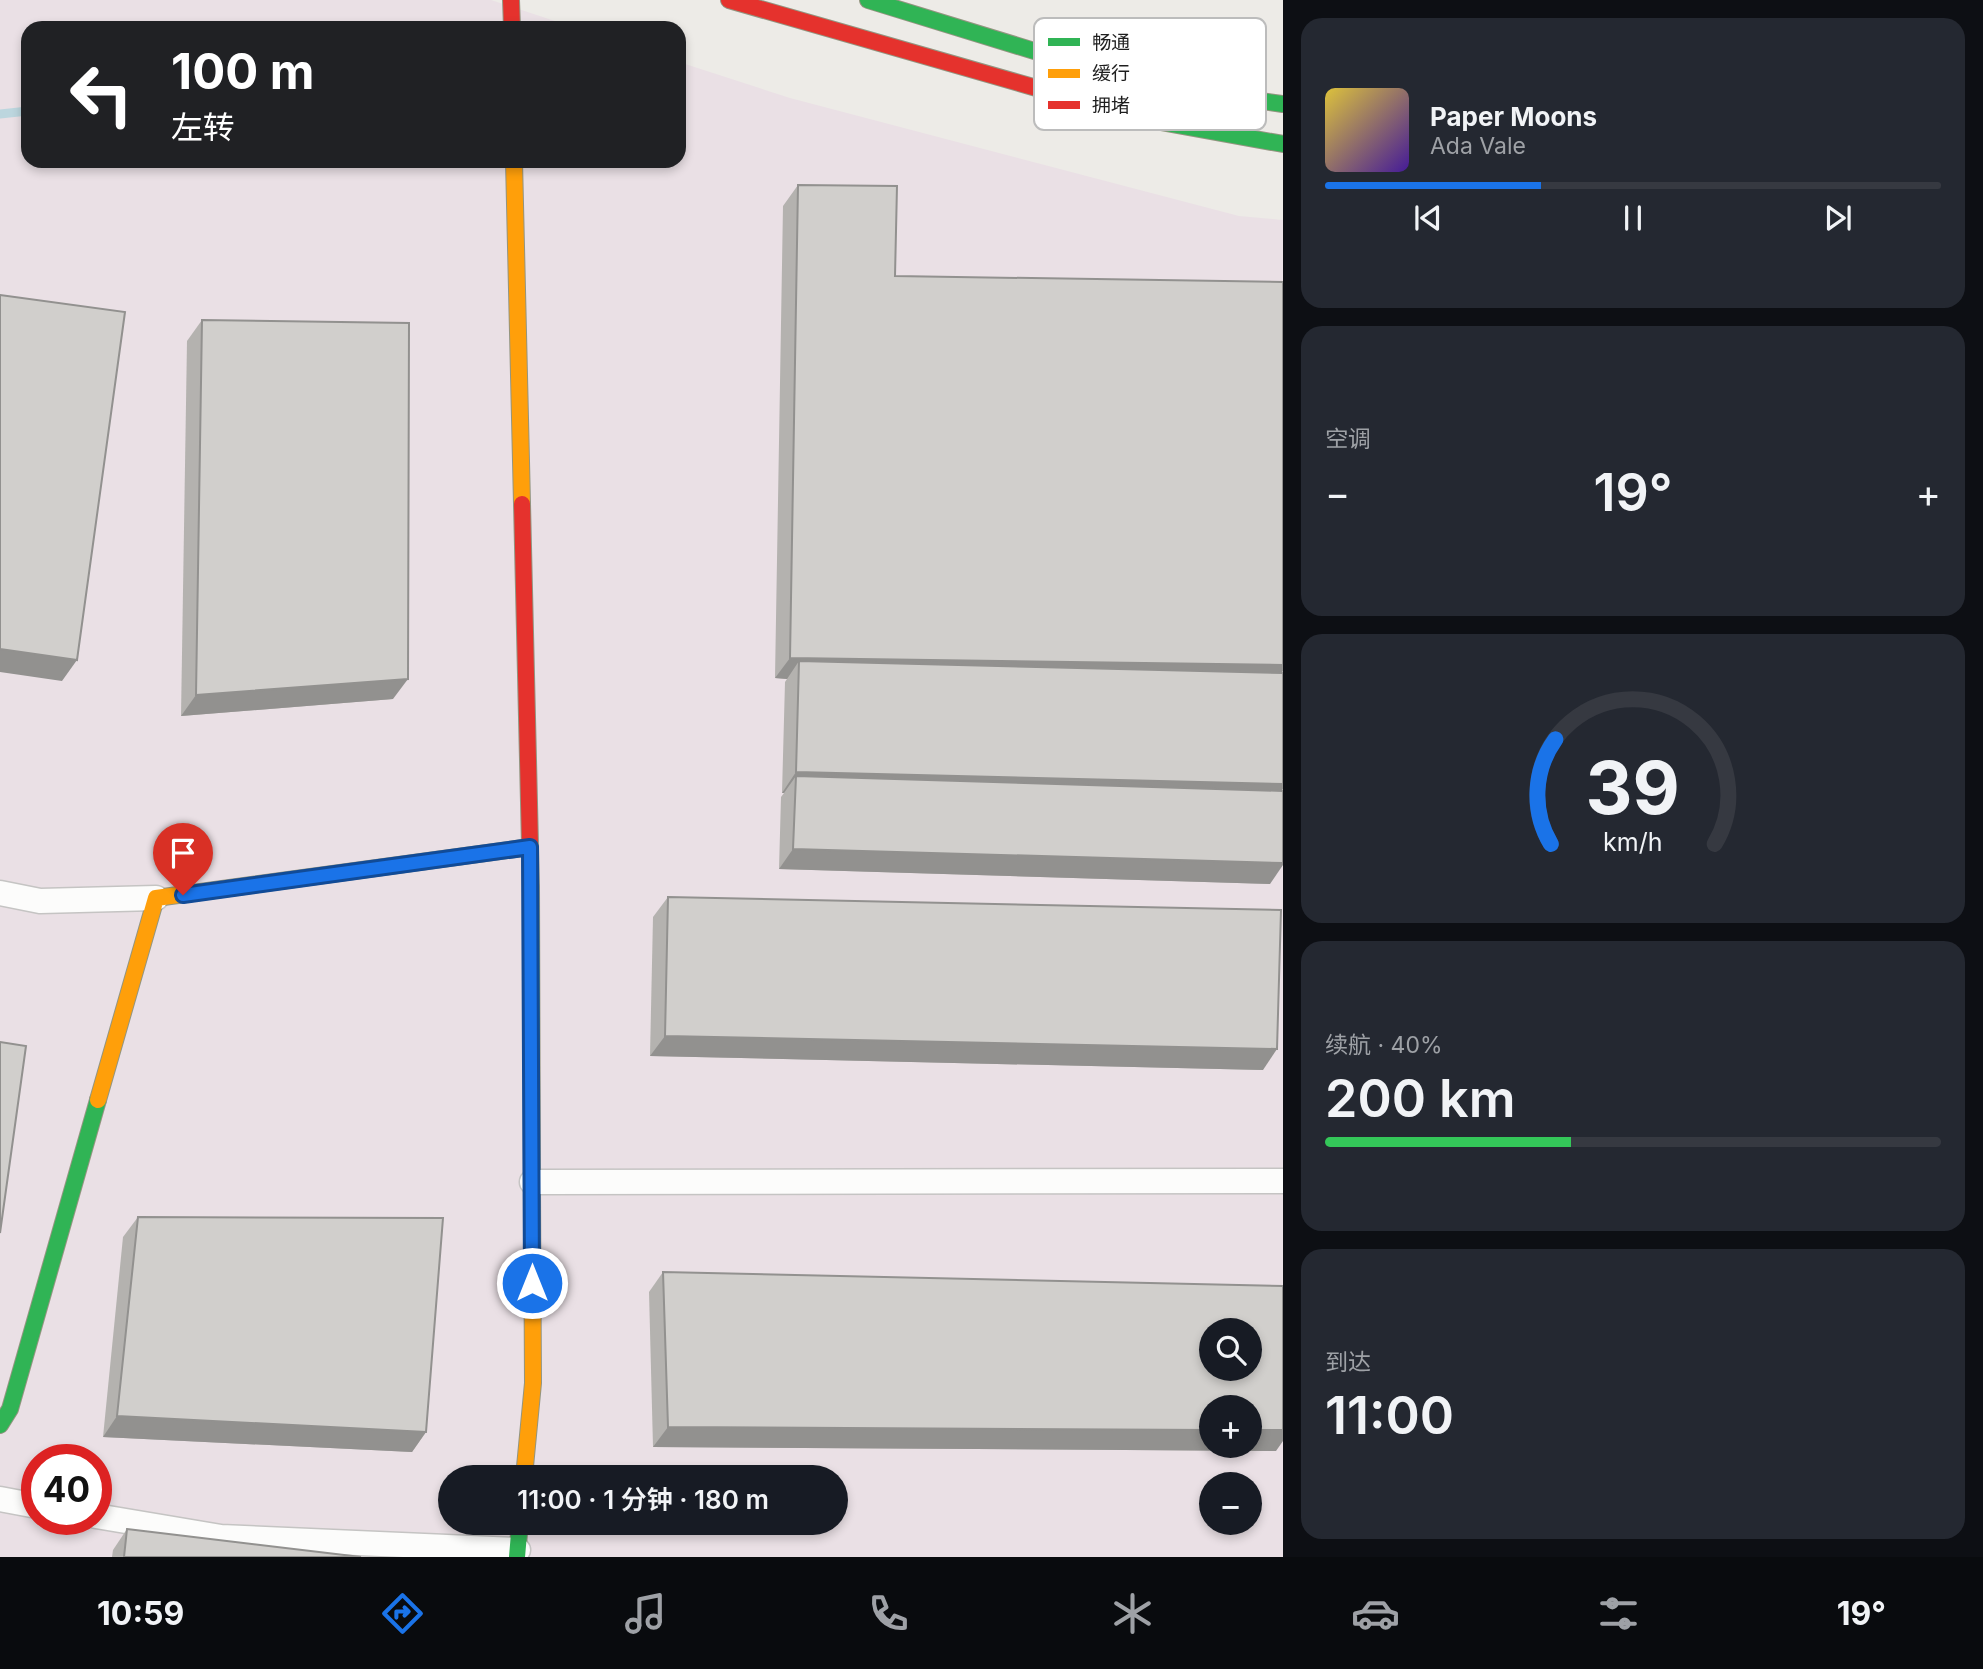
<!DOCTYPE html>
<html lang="zh">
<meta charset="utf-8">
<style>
:root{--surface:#171b24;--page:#242831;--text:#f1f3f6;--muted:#9ea1a6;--line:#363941;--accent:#1a73e8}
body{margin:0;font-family:Inter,"Noto Sans SC",sans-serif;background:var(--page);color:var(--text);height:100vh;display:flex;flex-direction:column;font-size:26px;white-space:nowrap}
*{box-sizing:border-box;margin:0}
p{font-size:23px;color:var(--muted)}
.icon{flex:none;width:38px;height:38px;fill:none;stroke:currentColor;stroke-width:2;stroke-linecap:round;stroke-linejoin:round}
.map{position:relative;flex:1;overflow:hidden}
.details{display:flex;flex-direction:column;gap:18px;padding:18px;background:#0d0f14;width:700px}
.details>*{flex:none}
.guide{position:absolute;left:21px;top:21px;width:665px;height:147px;border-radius:21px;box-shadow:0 4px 10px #0003;background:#202124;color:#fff;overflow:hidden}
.buttons{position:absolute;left:1199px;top:1318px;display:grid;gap:14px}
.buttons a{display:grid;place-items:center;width:63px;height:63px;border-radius:50%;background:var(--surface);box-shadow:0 4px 10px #0003;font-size:35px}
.speed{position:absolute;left:21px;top:1444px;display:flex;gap:14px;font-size:35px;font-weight:700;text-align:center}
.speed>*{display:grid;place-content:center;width:91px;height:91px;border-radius:50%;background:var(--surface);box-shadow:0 4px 10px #0003;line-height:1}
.speed .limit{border:10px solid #d22;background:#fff;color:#111}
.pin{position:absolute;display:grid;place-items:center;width:60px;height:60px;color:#fff;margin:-72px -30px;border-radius:50% 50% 50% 0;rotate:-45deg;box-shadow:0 0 7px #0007}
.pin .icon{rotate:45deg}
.me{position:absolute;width:77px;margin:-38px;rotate:0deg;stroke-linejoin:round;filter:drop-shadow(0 0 5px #0008)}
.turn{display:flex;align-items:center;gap:24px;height:147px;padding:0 35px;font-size:32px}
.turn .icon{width:91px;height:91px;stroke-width:2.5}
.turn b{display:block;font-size:49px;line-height:60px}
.big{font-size:52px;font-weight:600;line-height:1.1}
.details .widget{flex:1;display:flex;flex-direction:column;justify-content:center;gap:10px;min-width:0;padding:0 24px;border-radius:21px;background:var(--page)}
.details .dial{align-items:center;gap:0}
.dial svg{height:182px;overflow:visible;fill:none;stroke:var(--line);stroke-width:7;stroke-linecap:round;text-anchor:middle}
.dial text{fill:var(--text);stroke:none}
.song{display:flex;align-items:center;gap:21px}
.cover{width:84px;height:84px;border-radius:10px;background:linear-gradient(135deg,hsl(50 70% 55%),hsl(260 70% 35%))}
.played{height:7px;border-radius:4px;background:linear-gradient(90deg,var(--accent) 35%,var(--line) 35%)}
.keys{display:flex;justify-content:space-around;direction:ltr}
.heat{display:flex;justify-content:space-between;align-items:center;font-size:38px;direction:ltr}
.charge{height:10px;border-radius:5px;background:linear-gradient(90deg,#34c759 40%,var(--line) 0)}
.trip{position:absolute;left:438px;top:1465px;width:410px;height:70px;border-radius:35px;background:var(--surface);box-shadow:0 4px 10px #0003;font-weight:600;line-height:70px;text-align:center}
.tab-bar{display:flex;height:112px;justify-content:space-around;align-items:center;background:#090b0e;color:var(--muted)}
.tab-bar .icon{width:49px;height:49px}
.tab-bar .current{color:var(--accent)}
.tab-bar b{font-size:32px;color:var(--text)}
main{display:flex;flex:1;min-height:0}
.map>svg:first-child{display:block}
.industrial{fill:#eae0e5;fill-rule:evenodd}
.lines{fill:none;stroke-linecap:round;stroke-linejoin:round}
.stream{stroke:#bcd6de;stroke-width:9}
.street-casing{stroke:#c5c4c3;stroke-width:27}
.fast-casing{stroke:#939580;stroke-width:18}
.slow-casing{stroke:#939580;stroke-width:18}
.jam-casing{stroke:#939580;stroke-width:18}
.street{stroke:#fcfcfb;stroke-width:24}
.fast{stroke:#30b455;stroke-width:16}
.slow{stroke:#ff9f0a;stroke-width:16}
.jam{stroke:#e5322d;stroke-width:16}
.wall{fill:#b4b2af}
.shaded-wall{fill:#92918f}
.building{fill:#d1cfcc;stroke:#92918f;stroke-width:2;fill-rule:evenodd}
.route-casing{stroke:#114b97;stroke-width:18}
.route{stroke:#1a73e8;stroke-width:12}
.key{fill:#fff;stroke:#bcbcbc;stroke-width:2}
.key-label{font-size:19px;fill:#1e1e1e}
</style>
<main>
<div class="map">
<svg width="1283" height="1557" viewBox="0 0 1283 1557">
<rect width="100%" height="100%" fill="#edebe7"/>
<path class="industrial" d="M0 0H491L576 28H28V161H679V62L790 98 1239 216 1283 220V1557H0ZM1211 1330H1250V1368H1211ZM1211 1407H1250V1446H1211ZM37 1460H96V1519H37ZM450 1477H835V1522H450ZM1211 1484H1250V1522H1211Z"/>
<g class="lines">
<path class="stream" d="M0 114 28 111"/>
<g class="street-casing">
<g id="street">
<path d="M0 893 40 901 156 898"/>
<path d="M532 1182 1283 1181"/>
<path d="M0 1499 37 1506"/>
<path d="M96 1516 221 1537 518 1550"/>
</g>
</g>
<g class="fast-casing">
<g id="fast">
<path d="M868 0 1145 85 1283 104"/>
<path d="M1040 89 1144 119 1283 144"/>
<path d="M531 888 532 1189"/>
<path d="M0 1425 10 1409 98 1100"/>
<path d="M517 1557 520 1522"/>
</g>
</g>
<g class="slow-casing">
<g id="slow">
<path d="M514 161 522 504"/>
<path d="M98 1100 156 898 530 847"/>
<path d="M524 1477 533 1383 532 1189"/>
</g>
</g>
<g class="jam-casing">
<g id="jam">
<path d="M511 0 512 28"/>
<path d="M729 0 1040 89"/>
<path d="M522 504 531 888"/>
</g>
</g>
<use href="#street" class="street"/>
<use href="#fast" class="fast"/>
<use href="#slow" class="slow"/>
<use href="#jam" class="jam"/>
</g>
<g class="wall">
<path d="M798 185 895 276 1282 673 1281 791 1270 884 779 869 781 797 784 793H782L785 682 787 679 775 678 783 206Z"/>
<path d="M202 320 393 699 181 716 187 341Z"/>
<path d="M668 897 1263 1070 650 1056 653 917Z"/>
<path d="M138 1217 426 1432 412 1452 103 1437 123 1237Z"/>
<path d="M663 1272 1276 1451 653 1447 649 1292Z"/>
<path d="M127 1529 361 1557H112L113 1550Z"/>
</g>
<g class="shaded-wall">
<path d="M0 649 77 660 62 681 0 672Z"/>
<path d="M790 658 1283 665V671L1273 686 799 661 787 679 775 678Z"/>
<path d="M408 679 393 699 181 716 196 695Z"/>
<path d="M796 772 1283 784V789L1271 805 796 776 784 793H782Z"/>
<path d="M793 849 1283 863V865L1270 884 779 869Z"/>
<path d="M665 1036 1277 1049 1263 1070 650 1056Z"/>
<path d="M117 1416 426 1432 412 1452 103 1437Z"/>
<path d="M668 1427 1211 1430V1446H1250V1430H1283V1441L1276 1451 653 1447Z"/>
</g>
<g class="building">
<path d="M798 185 897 186 895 276 1283 282V665L790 658Z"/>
<path d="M0 295 125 312 77 660 0 649Z"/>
<path d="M202 320 409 323 408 679 196 695Z"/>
<path d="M799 661 1283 673V784L796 772Z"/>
<path d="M796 776 1283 791V863L793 849Z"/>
<path d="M668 897 1281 910 1277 1049 665 1036Z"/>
<path d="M0 1042 26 1046 0 1233Z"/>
<path d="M138 1217 443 1218 426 1432 117 1416Z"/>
<path d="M663 1272 1283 1286V1430H1250V1407H1211V1430L668 1427ZM1211 1330H1250V1368H1211Z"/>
<path d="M127 1529 361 1557H124Z"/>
</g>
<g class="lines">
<g class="route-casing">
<path id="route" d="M183 895 530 847 532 1283"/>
</g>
<use href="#route" class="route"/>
</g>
<rect x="1034" y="18" width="232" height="112" rx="10" class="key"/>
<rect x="1048" y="38" width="32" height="8" fill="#30b455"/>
<rect x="1048" y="69" width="32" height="9" fill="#ff9f0a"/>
<rect x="1048" y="101" width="32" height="8" fill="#e5322d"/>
<g class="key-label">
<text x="1092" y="49">畅通</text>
<text x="1092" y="80">缓行</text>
<text x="1092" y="112">拥堵</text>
</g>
</svg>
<div class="buttons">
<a><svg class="icon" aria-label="search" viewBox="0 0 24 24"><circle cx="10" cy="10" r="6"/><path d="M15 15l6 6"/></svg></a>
<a>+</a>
<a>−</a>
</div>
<div class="speed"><div class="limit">40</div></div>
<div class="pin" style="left:183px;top:895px;background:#d93025"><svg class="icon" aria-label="arrive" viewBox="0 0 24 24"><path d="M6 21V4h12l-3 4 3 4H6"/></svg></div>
<svg class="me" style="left:532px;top:1283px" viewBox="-20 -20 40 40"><circle r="17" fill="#1a73e8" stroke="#fff" stroke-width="3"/><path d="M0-11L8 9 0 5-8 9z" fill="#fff"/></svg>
<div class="trip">11:00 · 1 分钟 · 180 m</div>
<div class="guide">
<div class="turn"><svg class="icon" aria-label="left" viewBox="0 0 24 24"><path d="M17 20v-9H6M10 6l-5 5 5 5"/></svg><div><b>100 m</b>左转</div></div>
</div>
</div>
<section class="details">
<div class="widget">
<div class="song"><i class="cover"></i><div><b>Paper Moons</b><p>Ada Vale</p></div></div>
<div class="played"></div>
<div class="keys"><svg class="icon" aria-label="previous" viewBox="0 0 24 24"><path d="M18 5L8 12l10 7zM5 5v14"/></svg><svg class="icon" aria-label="pause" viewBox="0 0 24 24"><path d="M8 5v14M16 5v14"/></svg><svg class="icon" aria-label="next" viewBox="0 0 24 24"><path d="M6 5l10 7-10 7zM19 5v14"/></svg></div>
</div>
<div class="widget"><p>空调</p>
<div class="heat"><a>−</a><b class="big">19°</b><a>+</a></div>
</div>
<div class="widget dial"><svg viewBox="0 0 100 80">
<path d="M14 69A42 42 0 1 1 86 69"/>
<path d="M14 69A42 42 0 0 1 16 23" stroke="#1a73e8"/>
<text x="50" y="56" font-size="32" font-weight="700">39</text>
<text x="50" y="72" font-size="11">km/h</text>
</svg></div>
<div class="widget"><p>续航 · 40%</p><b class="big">200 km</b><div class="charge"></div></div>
<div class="widget"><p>到达</p><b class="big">11:00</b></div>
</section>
</main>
<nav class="tab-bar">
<b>10:59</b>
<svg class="icon current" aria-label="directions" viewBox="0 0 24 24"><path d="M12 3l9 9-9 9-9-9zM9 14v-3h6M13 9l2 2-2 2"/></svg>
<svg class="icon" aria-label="music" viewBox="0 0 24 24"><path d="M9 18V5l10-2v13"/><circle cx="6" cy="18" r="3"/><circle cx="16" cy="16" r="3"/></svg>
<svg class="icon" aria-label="phone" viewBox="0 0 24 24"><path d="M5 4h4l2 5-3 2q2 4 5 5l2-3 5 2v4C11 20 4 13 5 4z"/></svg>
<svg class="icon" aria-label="climate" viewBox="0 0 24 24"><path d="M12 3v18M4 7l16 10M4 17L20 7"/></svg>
<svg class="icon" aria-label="car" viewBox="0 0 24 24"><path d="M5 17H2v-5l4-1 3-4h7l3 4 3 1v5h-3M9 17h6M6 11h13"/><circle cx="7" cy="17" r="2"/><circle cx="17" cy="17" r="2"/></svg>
<svg class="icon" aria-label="filters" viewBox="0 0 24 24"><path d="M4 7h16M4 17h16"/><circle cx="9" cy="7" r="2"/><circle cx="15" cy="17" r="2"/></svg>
<b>19°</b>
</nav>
